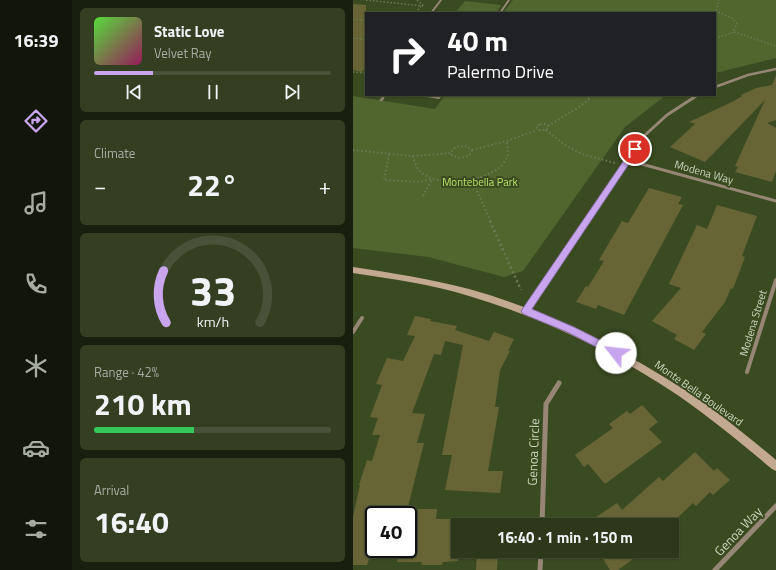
<!DOCTYPE html>
<meta charset="utf-8">
<style>
:root{--surface:#2c3819;--page:#343f22;--text:#f1f3f6;--muted:#a6aca2;--line:#485238;--accent:#c9a5ee}
body{margin:0;font-family:"Titillium Web",sans-serif;background:var(--page);color:var(--text);height:100vh;display:flex;flex-direction:column;font-size:15px;white-space:nowrap}
*{box-sizing:border-box;margin:0}
p{font-size:13px;color:var(--muted)}
.icon{flex:none;width:22px;height:22px;fill:none;stroke:currentColor;stroke-width:2;stroke-linecap:round;stroke-linejoin:round}
.map{position:relative;flex:1;overflow:hidden}
.drawer{display:flex;flex-direction:column;gap:8px;padding:8px;background:#181f0e;width:281px}
.drawer>*{flex:none}
.top-card{position:absolute;left:12px;top:12px;width:351px;height:84px;border-radius:0px;box-shadow:0 1px 3px #0004,0 0 0 1px var(--line);background:#202124;color:#fff;overflow:hidden}
.speed{position:absolute;left:12px;top:506px;display:flex;gap:8px;font-size:20px;font-weight:700;text-align:center}
.speed>*{display:grid;place-content:center;width:52px;height:52px;border-radius:50%;background:var(--surface);box-shadow:0 1px 3px #0004,0 0 0 1px var(--line);line-height:1}
.speed .limit{border:2px solid #111;border-radius:6px;background:#fff;color:#111}
.pin{position:absolute;display:grid;place-items:center;width:34px;height:34px;color:#fff;margin:-17px;border:2px solid #fff;border-radius:50%;box-shadow:0 1px 4px #0007}
.me{position:absolute;width:44px;margin:-22px;rotate:299deg;stroke-linejoin:round;filter:drop-shadow(0 0 3px #0008)}
.turn{display:flex;align-items:center;gap:14px;height:84px;padding:0 16px;font-size:18px}
.turn .icon{width:52px;height:52px;stroke-width:2.5}
.turn b{display:block;font-size:28px;line-height:34px}
.big{font-size:30px;font-weight:700;line-height:1.1}
.drawer .card{flex:1;display:flex;flex-direction:column;justify-content:center;gap:6px;min-width:0;padding:0 14px;border-radius:6px;background:var(--page)}
.drawer .dial{align-items:center;gap:0}
.dial svg{height:104px;overflow:visible;fill:none;stroke:var(--line);stroke-width:7;stroke-linecap:round;text-anchor:middle}
.dial text{fill:var(--text);stroke:none}
.song{display:flex;align-items:center;gap:12px}
.cover{width:48px;height:48px;border-radius:6px;background:linear-gradient(135deg,hsl(110 70% 55%),hsl(330 70% 35%))}
.played{height:4px;border-radius:2px;background:linear-gradient(90deg,var(--accent) 25%,var(--line) 25%)}
.keys{display:flex;justify-content:space-around;direction:ltr}
.heat{display:flex;justify-content:space-between;align-items:center;font-size:22px;direction:ltr}
.charge{height:6px;border-radius:3px;background:linear-gradient(90deg,#34c759 42%,var(--line) 0)}
.trip{position:absolute;left:98px;top:518px;width:228px;height:40px;border-radius:0px;background:var(--surface);box-shadow:0 1px 3px #0004,0 0 0 1px var(--line);font-weight:700;line-height:40px;text-align:center}
main{display:flex;flex:1;min-height:0}
.tabs{display:flex;flex-direction:column;width:72px;justify-content:space-around;align-items:center;background:#12160a;color:var(--muted)}
.tabs .icon{width:28px;height:28px}
.tabs .selected{color:var(--accent)}
.tabs b{font-size:18px;color:var(--text)}
.map>svg:first-child{display:block}
.green{fill:#51652f}
.building{fill:#676536}
.lines{fill:none;stroke-linecap:round;stroke-linejoin:round}
.path-far2{stroke:#6b7955;stroke-width:1.5;stroke-dasharray:1.5 2;stroke-linecap:butt}
.path-far1{stroke:#6b7955;stroke-width:2;stroke-dasharray:1.5 2.5;stroke-linecap:butt}
.path{stroke:#6b7955;stroke-width:2.5;stroke-dasharray:2 3;stroke-linecap:butt}
.lane-far1{stroke:#968676;stroke-width:2}
.lane{stroke:#968676;stroke-width:2.5}
.street-far3{stroke:#968676;stroke-width:2.5}
.street-far2{stroke:#968676;stroke-width:3}
.street-far1{stroke:#968676;stroke-width:4}
.street{stroke:#968676;stroke-width:5}
.secondary{fill:#c3a991;fill-rule:evenodd}
.route{fill:#c9a5ee;stroke:#836b9b}
.labels{text-anchor:middle;dominant-baseline:central;stroke-width:4;stroke-linejoin:round;paint-order:stroke}
.street-label{font-size:11px;fill:#ccd6bf;stroke:#3b4b21}
.park-label{font-size:11px;fill:#b6e269;stroke:#3b4b21}
.near-street-label{font-size:13px;fill:#ccd6bf;stroke:#3b4b21}
</style>
<main>
<nav class="tabs">
<b>16:39</b>
<svg class="icon selected" aria-label="directions" viewBox="0 0 24 24"><path d="M12 3l9 9-9 9-9-9zM9 14v-3h6M13 9l2 2-2 2"/></svg>
<svg class="icon" aria-label="music" viewBox="0 0 24 24"><path d="M9 18V5l10-2v13"/><circle cx="6" cy="18" r="3"/><circle cx="16" cy="16" r="3"/></svg>
<svg class="icon" aria-label="phone" viewBox="0 0 24 24"><path d="M5 4h4l2 5-3 2q2 4 5 5l2-3 5 2v4C11 20 4 13 5 4z"/></svg>
<svg class="icon" aria-label="climate" viewBox="0 0 24 24"><path d="M12 3v18M4 7l16 10M4 17L20 7"/></svg>
<svg class="icon" aria-label="car" viewBox="0 0 24 24"><path d="M5 17H2v-5l4-1 3-4h7l3 4 3 1v5h-3M9 17h6M6 11h13"/><circle cx="7" cy="17" r="2"/><circle cx="17" cy="17" r="2"/></svg>
<svg class="icon" aria-label="filters" viewBox="0 0 24 24"><path d="M4 7h16M4 17h16"/><circle cx="9" cy="7" r="2"/><circle cx="15" cy="17" r="2"/></svg>
</nav>
<section class="drawer">
<div class="card">
<div class="song"><i class="cover"></i><div><b>Static Love</b><p>Velvet Ray</p></div></div>
<div class="played"></div>
<div class="keys"><svg class="icon" aria-label="previous" viewBox="0 0 24 24"><path d="M18 5L8 12l10 7zM5 5v14"/></svg><svg class="icon" aria-label="pause" viewBox="0 0 24 24"><path d="M8 5v14M16 5v14"/></svg><svg class="icon" aria-label="next" viewBox="0 0 24 24"><path d="M6 5l10 7-10 7zM19 5v14"/></svg></div>
</div>
<div class="card"><p>Climate</p>
<div class="heat"><a>−</a><b class="big">22°</b><a>+</a></div>
</div>
<div class="card dial"><svg viewBox="0 0 100 80">
<path d="M14 69A42 42 0 1 1 86 69"/>
<path d="M14 69A42 42 0 0 1 12 29" stroke="#c9a5ee"/>
<text x="50" y="56" font-size="32" font-weight="700">33</text>
<text x="50" y="72" font-size="11">km/h</text>
</svg></div>
<div class="card"><p>Range · 42%</p><b class="big">210 km</b><div class="charge"></div></div>
<div class="card"><p>Arrival</p><b class="big">16:40</b></div>
</section>
<div class="map">
<svg width="423" height="570" viewBox="0 0 423 570">
<rect width="100%" height="100%" fill="#3b4b21"/>
<g class="green">
<path d="M160 0H423V58L362 73V13H150Z"/>
<path d="M112 1 148 5 143 13H102Z"/>
<path d="M92 95H313L272 127 170 271 151 277 75 257 0 248V96L82 109Z"/>
</g>
<g class="building">
<path d="M0 4 13 5V67L9 72 0 70Z"/>
<path d="M423 76V120L414 123 423 128V171L419 182 382 172 385 167 382 166 412 100 352 162 317 147 342 124 336 122 381 101 389 96 388 95 403 88 419 85Z"/>
<path d="M296 188 329 197 325 204 330 205 271 315 245 305 243 309 223 302 233 286 235 287 251 261 246 260 269 221 275 223Z"/>
<path d="M364 205 404 216 389 256 392 257 380 289 378 288 372 302 349 332 353 334 341 350 321 339 324 335 299 321 328 288 316 284 344 225 354 229Z"/>
<path d="M62 316 78 319 77 321 104 326 102 330 136 341 141 332 161 339 155 351H157L147 370 142 407H146L135 471H150L147 493 92 490 99 455H89L110 345 92 341 88 355 81 354 59 413 72 414 64 443H71L53 515H21V558L16 559 14 565H0V517L7 485H6L14 460 19 461 27 435H19L25 418 17 417 29 385 23 384 34 358 50 361 62 336 54 335Z"/>
<path d="M289 405 305 422 296 429 309 442 252 484 235 464 231 467 222 455 260 428 256 424 274 411 277 414Z"/>
<path d="M342 452 361 471 364 468 377 480 360 495 357 492 343 506 340 503 317 525H231L264 503 269 510 306 477 310 481Z"/>
<path d="M55 509H84L83 519H105V561L90 562 89 565H68L69 562H44L47 549H55Z"/>
<path d="M124 551H145L144 570H123Z"/>
<path d="M245 551H291L265 570H257Z"/>
</g>
<g class="lines">
<g class="path-far2">
<path d="M13 0 70 6"/>
<path d="M64 0 71 6"/>
<path d="M63 13 68 6"/>
<path d="M362 14 366 0"/>
<path d="M0 19 13 21"/>
<path d="M381 32 423 46"/>
<path d="M0 38 13 40"/>
<path d="M362 38 379 33 384 24 379 18 363 11"/>
<path d="M0 72 13 73"/>
<path d="M235 99 240 95"/>
</g>
<g class="path-far1">
<path d="M187 124H193L196 127 193 130H186L183 127Z"/>
<path d="M195 126 226 107 237 98"/>
<path d="M193 130 212 145 229 154 262 163"/>
<path d="M112 146 119 150 116 156 106 158 99 155V150L103 147Z"/>
<path d="M0 150 60 156 99 153"/>
<path d="M119 150 154 141 184 130"/>
<path d="M36 154 31 180 66 182 79 179"/>
<path d="M60 156C61 160 63 167 66 170 83 189 128 182 146 168 150 165 153 159 155 156L154 141"/>
<path d="M119 180 138 222"/>
<path d="M70 196 79 179"/>
</g>
<path class="path" d="M137 221 168 290"/>
<g class="lane-far1">
<path d="M78 13 88 0"/>
<path d="M147 13 156 0"/>
<path d="M68 95 86 98 88 95"/>
<path d="M29 99 32 95"/>
</g>
<path class="lane" d="M28 100 30 98"/>
<g class="street-far3">
<path d="M362 87 395 75 423 69"/>
<path d="M339 99 345 95"/>
</g>
<g class="street-far2">
<path d="M274 160 423 201"/>
<path d="M233 222 291 136 314 115 340 98"/>
</g>
<g class="street-far1">
<path d="M173 311 233 221"/>
<path d="M0 332 9 318"/>
<path d="M394 372 423 280"/>
</g>
<g class="street">
<path d="M189 525 193 404 206 383"/>
<path d="M187 570 188 551"/>
<path d="M362 570 423 506"/>
</g>
<path class="secondary" d="M0 267C39 273 78 279 116 289 192 310 265 347 332 390 364 411 393 435 423 460V471L419 469C389 444 359 419 326 396 262 353 190 318 116 296 78 284 39 279 0 273Z"/>
</g>
<path class="route" d="M280 147H282L286 149 179 309 221 327 267 350 268 353 267 356 263 357 214 332 170 314 168 311Z"/>
<g class="labels">
<g class="street-label">
<text transform="translate(351 172) rotate(16)">Modena Way</text>
<text transform="translate(400 323) rotate(-73)">Modena Street</text>
<text transform="translate(346 393) rotate(35)">Monte Bella Boulevard</text>
</g>
<g class="park-label">
<text x="127" y="182">Montebella Park</text>
</g>
<g class="near-street-label">
<text transform="translate(180 452) rotate(-88)">Genoa Circle</text>
<text transform="translate(385 531) rotate(-46)">Genoa Way</text>
</g>
</g>
</svg>
<div class="speed"><div class="limit">40</div></div>
<div class="pin" style="left:282px;top:149px;background:#d93025"><svg class="icon" aria-label="arrive" viewBox="0 0 24 24"><path d="M6 21V4h12l-3 4 3 4H6"/></svg></div>
<svg class="me" style="left:263px;top:353px" viewBox="-20 -20 40 40"><circle r="19" fill="#fff"/><path d="M0-13L10 11 0 6-10 11z" fill="#c9a5ee"/></svg>
<div class="trip">16:40 · 1 min · 150 m</div>
<div class="top-card">
<div class="turn"><svg class="icon" aria-label="right" viewBox="0 0 24 24"><path d="M7 20v-9h11M14 6l5 5-5 5"/></svg><div><b>40 m</b>Palermo Drive</div></div>
</div>
</div>
</main>
